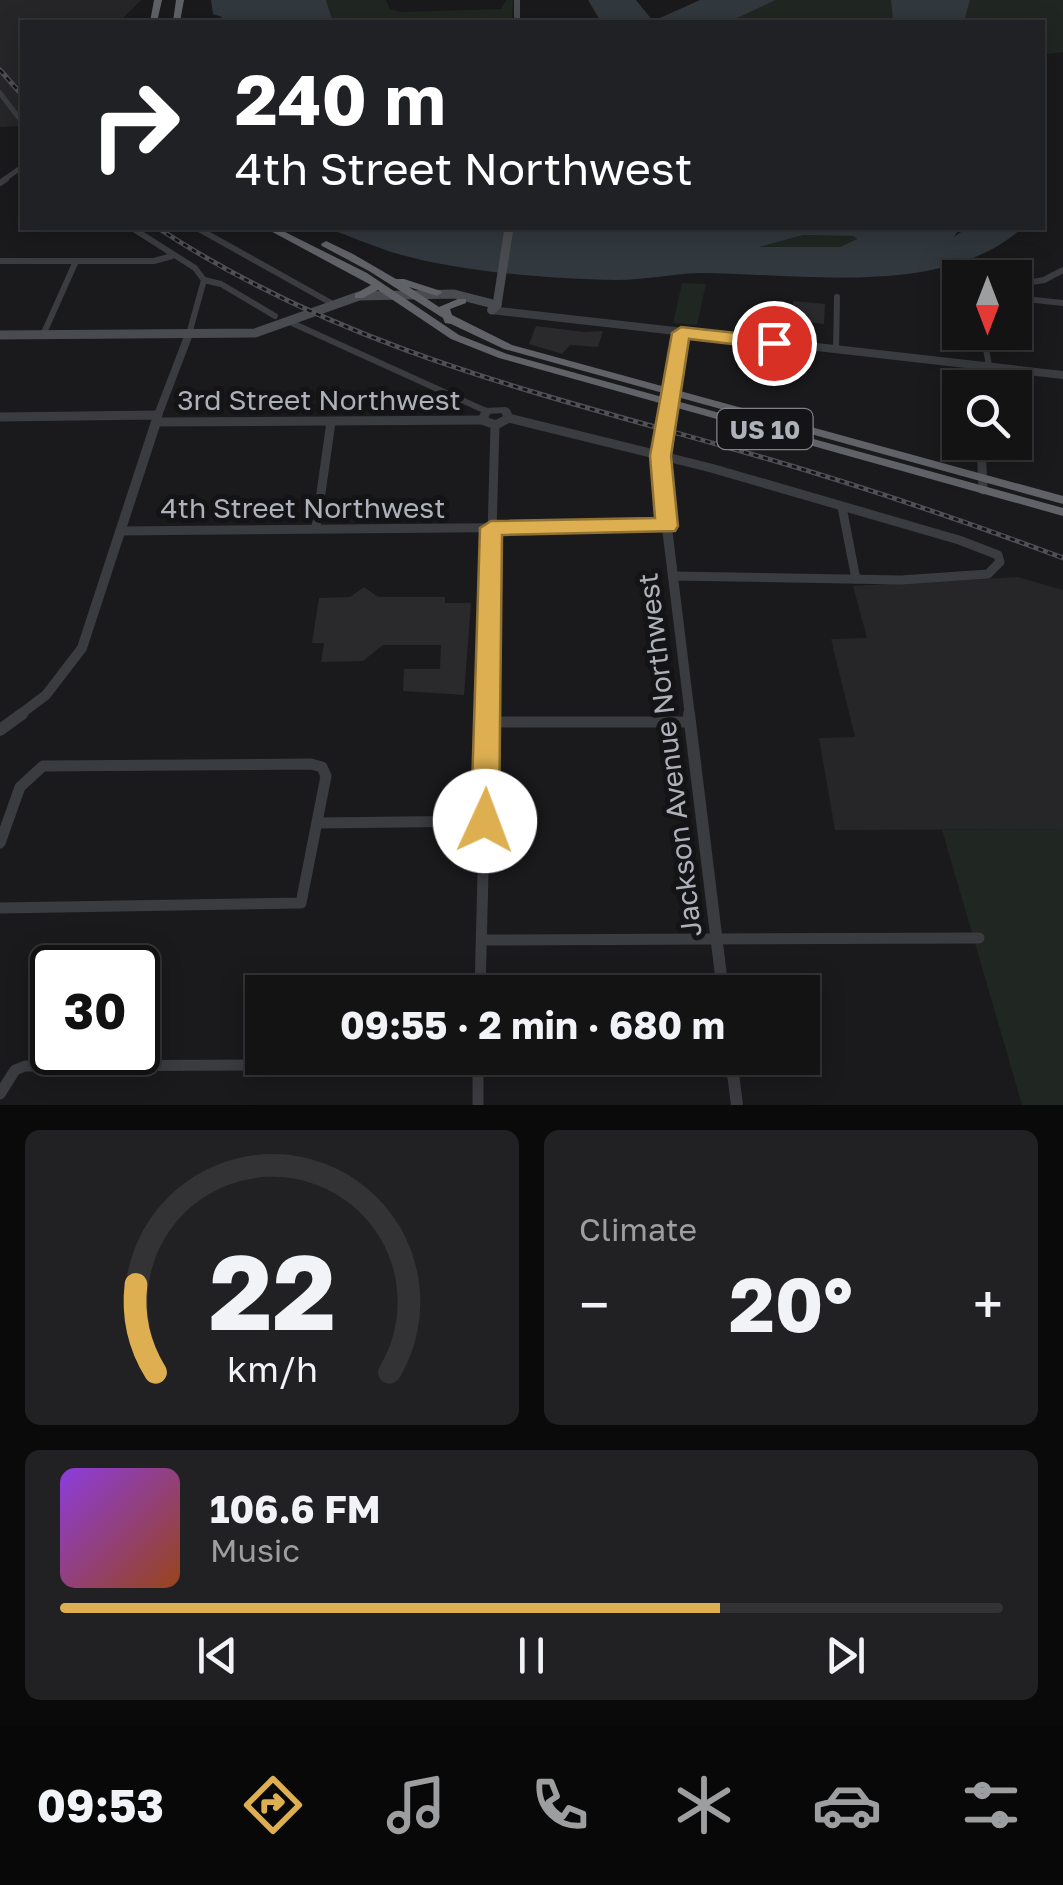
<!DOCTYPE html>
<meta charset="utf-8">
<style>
:root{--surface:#141314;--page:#212022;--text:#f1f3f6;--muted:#9d9ea0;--line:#333234;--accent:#ddaf50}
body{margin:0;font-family:"Golos Text",sans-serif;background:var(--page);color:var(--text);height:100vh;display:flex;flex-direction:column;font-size:38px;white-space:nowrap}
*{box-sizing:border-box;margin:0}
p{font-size:32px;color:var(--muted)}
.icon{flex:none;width:55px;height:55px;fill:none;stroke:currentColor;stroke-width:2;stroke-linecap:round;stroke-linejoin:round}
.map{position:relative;height:1105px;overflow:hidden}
.panel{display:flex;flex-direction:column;gap:25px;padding:25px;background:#0b0a0b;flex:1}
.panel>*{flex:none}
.guide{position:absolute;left:20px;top:20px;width:1025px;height:210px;border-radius:0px;box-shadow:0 5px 25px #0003,0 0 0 2px var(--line);background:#202124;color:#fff;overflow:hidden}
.needle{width:65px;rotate:180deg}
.tools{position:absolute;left:942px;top:260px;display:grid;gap:20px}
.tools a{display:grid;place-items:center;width:90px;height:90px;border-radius:0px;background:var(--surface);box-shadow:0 5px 25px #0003,0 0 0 2px var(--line);font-size:50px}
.speed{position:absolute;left:30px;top:945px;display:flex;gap:20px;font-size:50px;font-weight:700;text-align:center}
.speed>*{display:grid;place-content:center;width:130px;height:130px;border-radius:50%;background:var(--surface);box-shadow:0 5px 25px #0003,0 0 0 2px var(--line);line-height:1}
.speed .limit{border:5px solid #111;border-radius:15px;background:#fff;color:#111}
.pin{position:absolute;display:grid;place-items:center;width:85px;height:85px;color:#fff;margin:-42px;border:5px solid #fff;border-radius:50%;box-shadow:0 2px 10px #0007}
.me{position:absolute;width:110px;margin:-55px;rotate:2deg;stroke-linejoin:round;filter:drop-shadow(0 0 8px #0008)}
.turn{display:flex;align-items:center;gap:35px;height:210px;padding:0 50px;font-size:45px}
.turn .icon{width:130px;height:130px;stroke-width:2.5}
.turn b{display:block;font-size:70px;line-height:85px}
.big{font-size:75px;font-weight:700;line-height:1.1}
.panel .widget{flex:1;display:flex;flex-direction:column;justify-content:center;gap:15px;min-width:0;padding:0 35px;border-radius:15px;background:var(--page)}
.panel .dial{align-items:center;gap:0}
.dial svg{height:260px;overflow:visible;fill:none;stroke:var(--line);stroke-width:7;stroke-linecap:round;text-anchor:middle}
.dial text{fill:var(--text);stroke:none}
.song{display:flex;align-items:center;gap:30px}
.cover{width:120px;height:120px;border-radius:15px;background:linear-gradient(135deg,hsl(270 70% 55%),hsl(20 70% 35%))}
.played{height:10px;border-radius:5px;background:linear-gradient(90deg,var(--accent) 70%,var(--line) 70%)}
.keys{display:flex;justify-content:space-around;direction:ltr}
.heat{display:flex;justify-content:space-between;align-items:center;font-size:55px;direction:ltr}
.panel .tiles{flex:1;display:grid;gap:25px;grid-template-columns:1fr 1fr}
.widget:last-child{grid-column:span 2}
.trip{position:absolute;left:245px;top:975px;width:575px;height:100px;border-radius:0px;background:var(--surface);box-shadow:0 5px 25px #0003,0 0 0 2px var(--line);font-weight:700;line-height:100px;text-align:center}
.menu{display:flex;height:160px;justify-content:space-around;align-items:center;background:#080808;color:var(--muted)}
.menu .icon{width:70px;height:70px}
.menu .selected{color:var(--accent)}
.menu b{font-size:45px;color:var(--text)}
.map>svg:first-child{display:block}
.built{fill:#262628}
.green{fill:#202621}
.water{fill:#31383e;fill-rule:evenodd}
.building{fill:#2a2a2c}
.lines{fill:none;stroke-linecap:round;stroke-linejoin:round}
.minor-far3{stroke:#3b3c40;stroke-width:5}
.minor-far2{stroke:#3b3c40;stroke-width:6}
.minor-far1{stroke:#3b3c40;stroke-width:9}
.minor{stroke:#3b3c40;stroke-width:11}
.tertiary-far2{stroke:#3b3c40;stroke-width:8}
.tertiary-far1{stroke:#3b3c40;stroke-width:10}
.tertiary{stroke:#3b3c40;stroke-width:12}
.secondary-far1{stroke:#494b50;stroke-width:6}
.secondary{stroke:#494b50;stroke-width:9}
.trunk{fill:#606267;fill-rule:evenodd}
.rail-casing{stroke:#4e5055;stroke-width:5}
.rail{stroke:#141416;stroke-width:2.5;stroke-dasharray:5;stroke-linecap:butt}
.route{fill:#ddaf50;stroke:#907234;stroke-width:2.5}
.labels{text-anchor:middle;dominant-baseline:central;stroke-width:10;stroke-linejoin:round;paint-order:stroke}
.shield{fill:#141416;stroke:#808288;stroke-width:2.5}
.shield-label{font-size:25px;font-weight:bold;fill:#aeb1b9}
.street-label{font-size:28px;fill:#aeb1b9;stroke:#141416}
</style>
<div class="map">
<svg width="1063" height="1105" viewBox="0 0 1063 1105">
<rect width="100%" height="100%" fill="#1a191b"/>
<g class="built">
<path d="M0 0H141L119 22H22V126L0 127Z"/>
<path d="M1018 577 1063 590V829L835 830 819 738 855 737 831 639 867 638 853 586Z"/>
</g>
<g class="green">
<path d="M326 0H386L390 9 400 12 501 9 506 0H513L512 22H333Z"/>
<path d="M776 0H891L893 22H729Z"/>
<path d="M970 0H1063V52L1043 55 1042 22H964Z"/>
<path d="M803 235 854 236 857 239 840 247H759Z"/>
<path d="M682 283 706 284 697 325 673 323Z"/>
<path d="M1063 829V1105H1022L942 830Z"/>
</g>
<g class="water">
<path d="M211 0H326L333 22H215L222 17 213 14Z"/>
<path d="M588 0H636L653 21 700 0H776L729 22H601Z"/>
<path d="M891 0H970L964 22H893Z"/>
<path d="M327 228H960L954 237 967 228H1022C944 299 796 273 699 273 671 274 644 280 616 280 550 279 461 272 398 254 374 247 350 236 327 228ZM803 235 854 236 857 239 840 247H759Z"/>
</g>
<g class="building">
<path d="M793 301 825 304 824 324 791 320Z"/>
<path d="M536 326 584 332 603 331 598 347 570 345 562 354 529 344Z"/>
<path d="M364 587 378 597H445V603H471L464 695 403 691 404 669H440L441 645H383L363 661 321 662 324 643H312L319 598 350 597Z"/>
</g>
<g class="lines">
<g class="minor-far3">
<path d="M0 93 22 122"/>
<path d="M2 181 22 167"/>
</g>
<g class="minor-far2">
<path d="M0 183 6 179"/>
<path d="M132 228 195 268 204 280 221 284 275 316"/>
<path d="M197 228 333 304"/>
<path d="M0 261H154L172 256"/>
<path d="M1015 285 1044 280 1063 270"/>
<path d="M1015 298 1063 303"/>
<path d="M292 323 486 411"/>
<path d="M983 332 989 366"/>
<path d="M189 334 204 280"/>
<path d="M43 335 76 261"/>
<path d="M836 350 837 297"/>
<path d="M974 364 976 388"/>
<path d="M486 411 505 410 507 415"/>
<path d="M484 415 486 411"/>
</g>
<g class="minor-far1">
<path d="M486 412 482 420 496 425 509 418 506 412"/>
<path d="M0 417 158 415 156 422 482 420"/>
<path d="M509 418 711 468 959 540 998 555 1000 562 988 574 901 580 673 576"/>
<path d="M981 442 983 490"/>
<path d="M842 507 856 579"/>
<path d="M316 528 331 422"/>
<path d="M120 531 667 526"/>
<path d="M487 716 495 425"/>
</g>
<g class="minor">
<path d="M488 722H690"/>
<path d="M320 823 485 821"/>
<path d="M0 843 20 787 43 766 311 764 322 767 326 776 301 903 0 908"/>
<path d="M482 940 979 938"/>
<path d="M480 992 487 714"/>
<path d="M478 1058V1105"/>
<path d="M0 1094 15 1070 25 1066 478 1064"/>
</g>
<g class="tertiary-far2">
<path d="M491 310 1063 375"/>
<path d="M158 415 189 334"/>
<path d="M668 415 681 333"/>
</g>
<g class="tertiary-far1">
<path d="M668 412 661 456 662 487 690 716"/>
<path d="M18 716 46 695 82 648 156 422"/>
</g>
<g class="tertiary">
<path d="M689 714 723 992"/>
<path d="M0 730 22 714"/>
<path d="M731 1058 737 1105"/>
</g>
<path class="secondary-far1" d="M517 0V22"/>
<g class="secondary">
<path d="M492 310 497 305 509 228"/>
<path d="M0 335 255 333 359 296 454 294 497 305"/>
</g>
<g class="trunk">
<path d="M154 0H162L157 22H150Z"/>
<path d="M176 0H184L180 22H173Z"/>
<path d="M265 228H277L367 273 459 335 507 354 1063 508V516L499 358 451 339 378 290 363 298H355V294L371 285Z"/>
<path d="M326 241 353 254 396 279H404L441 291 442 293 437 296 409 287 439 307 458 299H466V303L450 309 452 315 512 345 1063 496V504L504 349 451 324 445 323 443 318 369 271 322 246 321 244Z"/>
</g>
<g class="rail-casing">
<g id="rail">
<path d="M0 70 22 95"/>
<path d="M158 228C336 345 529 391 730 448 843 480 954 517 1063 558"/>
</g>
</g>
<use href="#rail" class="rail"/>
</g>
<path class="route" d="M681 327 774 337 783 343 774 349 689 339 671 456 678 526 675 531 502 535 499 821 495 830H475L471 821 480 528 491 521 655 518 650 456 672 333Z"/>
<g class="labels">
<rect class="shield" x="717.5" y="409" width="95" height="40" rx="8"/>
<g class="shield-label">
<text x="765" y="429">US 10</text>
</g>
<g class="street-label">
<text x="319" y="399">3rd Street Northwest</text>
<text x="303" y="507">4th Street Northwest</text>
<text transform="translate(669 755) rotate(-97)">Jackson Avenue Northwest</text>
</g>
</g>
</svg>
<div class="tools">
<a><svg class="needle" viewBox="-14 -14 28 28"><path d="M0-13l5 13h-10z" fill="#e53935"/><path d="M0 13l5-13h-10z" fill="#9d9ea0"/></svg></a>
<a><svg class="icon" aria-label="search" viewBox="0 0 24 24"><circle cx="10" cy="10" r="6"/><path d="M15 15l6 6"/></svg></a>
</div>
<div class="speed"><div class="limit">30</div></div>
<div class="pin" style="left:774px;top:343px;background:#d93025"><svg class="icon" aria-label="arrive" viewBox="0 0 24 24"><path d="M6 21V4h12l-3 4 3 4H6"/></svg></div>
<svg class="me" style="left:485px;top:821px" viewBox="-20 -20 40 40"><circle r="19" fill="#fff"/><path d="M0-13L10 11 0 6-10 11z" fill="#ddaf50"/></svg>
<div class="trip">09:55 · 2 min · 680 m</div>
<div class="guide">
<div class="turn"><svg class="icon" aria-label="right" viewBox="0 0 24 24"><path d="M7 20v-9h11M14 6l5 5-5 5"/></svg><div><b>240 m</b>4th Street Northwest</div></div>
</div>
</div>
<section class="panel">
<div class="tiles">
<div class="widget dial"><svg viewBox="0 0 100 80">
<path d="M14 69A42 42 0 1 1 86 69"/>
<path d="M14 69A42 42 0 0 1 8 42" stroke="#ddaf50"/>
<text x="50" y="56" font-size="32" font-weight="700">22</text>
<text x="50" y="72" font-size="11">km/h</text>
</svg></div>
<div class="widget"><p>Climate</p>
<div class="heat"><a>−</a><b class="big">20°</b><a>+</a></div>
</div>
<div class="widget">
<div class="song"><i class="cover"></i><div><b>106.6 FM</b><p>Music</p></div></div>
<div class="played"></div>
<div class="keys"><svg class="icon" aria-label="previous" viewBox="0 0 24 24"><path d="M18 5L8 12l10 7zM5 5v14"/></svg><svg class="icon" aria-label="pause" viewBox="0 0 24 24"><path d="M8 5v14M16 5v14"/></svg><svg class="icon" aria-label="next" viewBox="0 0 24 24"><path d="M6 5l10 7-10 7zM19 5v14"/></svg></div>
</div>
</div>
</section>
<nav class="menu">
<b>09:53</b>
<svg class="icon selected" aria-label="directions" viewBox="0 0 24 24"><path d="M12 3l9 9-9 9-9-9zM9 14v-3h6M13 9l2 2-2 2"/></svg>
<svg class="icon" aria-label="music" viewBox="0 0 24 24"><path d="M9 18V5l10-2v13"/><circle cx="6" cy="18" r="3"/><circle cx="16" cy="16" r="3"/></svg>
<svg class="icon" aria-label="phone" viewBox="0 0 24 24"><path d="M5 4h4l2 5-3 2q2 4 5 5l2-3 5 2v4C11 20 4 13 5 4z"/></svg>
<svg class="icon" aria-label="climate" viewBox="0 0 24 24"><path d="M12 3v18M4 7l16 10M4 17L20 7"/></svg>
<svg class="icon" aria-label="car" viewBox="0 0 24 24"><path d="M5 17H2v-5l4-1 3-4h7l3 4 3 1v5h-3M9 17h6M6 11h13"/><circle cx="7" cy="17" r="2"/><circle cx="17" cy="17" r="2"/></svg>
<svg class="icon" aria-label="filters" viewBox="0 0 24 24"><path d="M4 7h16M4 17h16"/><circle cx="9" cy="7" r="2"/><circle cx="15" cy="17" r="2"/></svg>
</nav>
